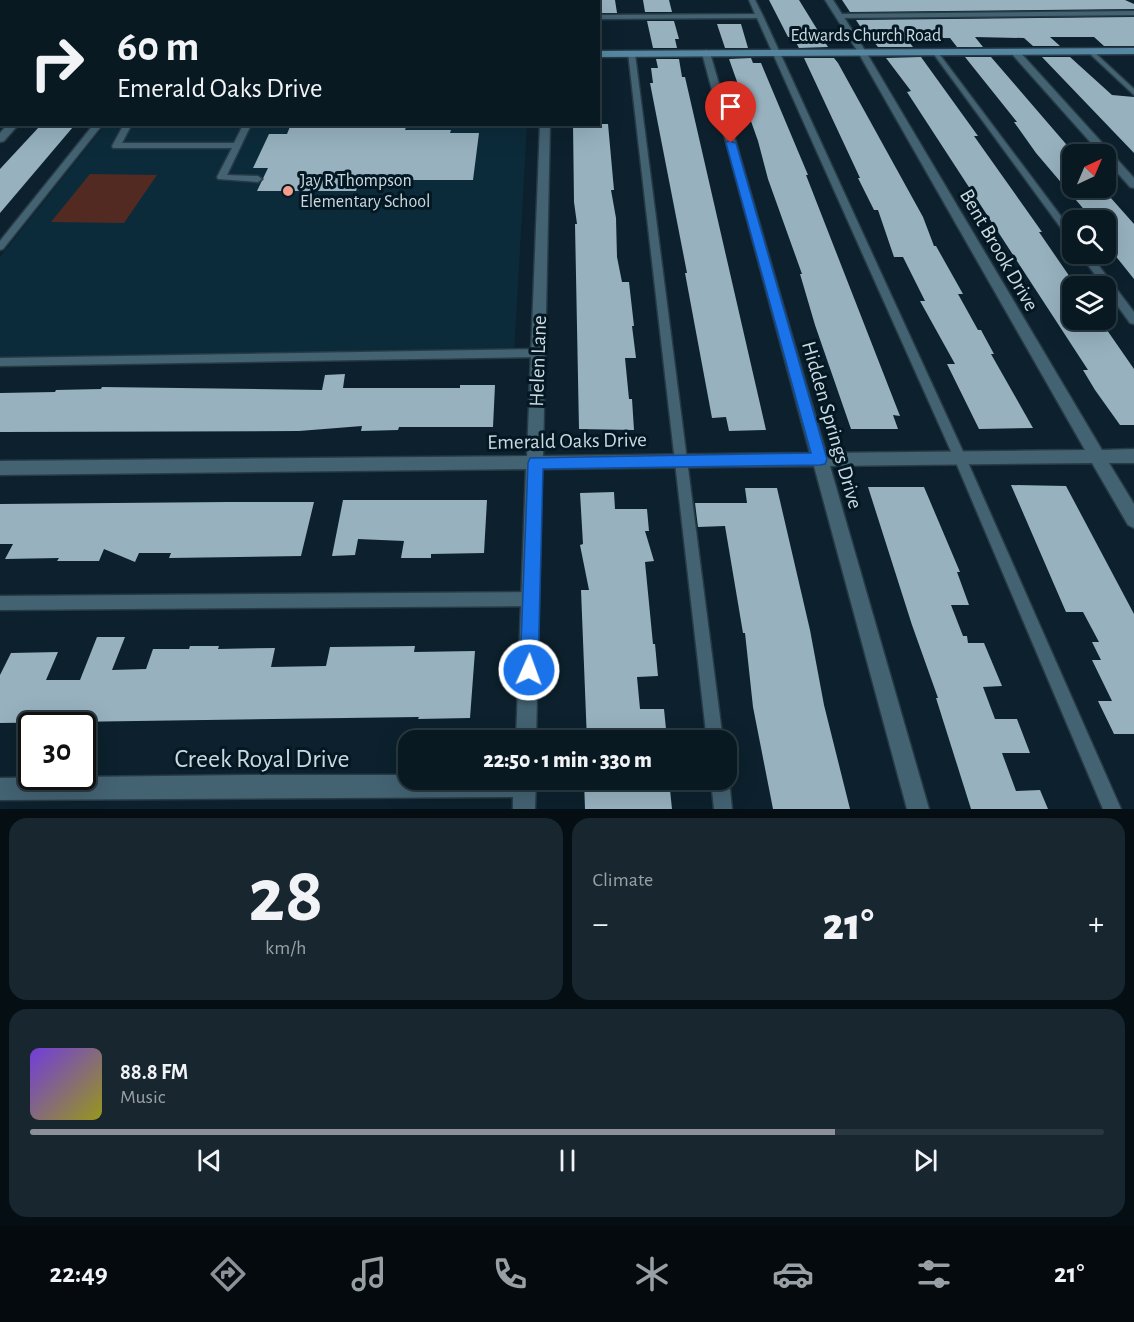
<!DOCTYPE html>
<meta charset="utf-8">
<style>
:root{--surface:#091922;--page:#17262f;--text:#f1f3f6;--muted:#99a0a5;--line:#293840;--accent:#8c9099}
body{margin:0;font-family:"Alegreya Sans",sans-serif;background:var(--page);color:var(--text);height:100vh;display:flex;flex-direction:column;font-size:22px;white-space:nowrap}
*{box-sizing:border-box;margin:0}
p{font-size:20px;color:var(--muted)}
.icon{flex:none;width:33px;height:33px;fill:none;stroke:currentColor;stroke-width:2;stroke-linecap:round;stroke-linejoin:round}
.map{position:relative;height:809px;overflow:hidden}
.sheet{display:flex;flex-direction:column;gap:9px;padding:9px;background:#050e13;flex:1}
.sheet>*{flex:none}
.banner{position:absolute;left:0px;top:0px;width:600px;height:126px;box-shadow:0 6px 24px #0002,0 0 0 2px var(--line);background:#091922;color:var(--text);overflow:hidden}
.needle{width:39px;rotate:44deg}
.controls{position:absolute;left:1062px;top:144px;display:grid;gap:12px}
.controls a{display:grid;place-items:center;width:54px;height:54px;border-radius:12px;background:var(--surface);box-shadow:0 6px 24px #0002,0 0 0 2px var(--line);font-size:30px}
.speed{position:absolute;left:18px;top:712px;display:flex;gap:12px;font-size:30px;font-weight:700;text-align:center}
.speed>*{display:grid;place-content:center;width:78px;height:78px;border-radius:50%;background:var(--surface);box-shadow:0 6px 24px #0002,0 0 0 2px var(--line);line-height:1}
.speed .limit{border:3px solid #111;border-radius:9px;background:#fff;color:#111}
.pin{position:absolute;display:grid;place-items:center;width:51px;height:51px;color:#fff;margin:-62px -26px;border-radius:50% 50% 50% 0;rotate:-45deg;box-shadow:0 0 6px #0007}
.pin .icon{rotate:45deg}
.me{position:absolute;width:66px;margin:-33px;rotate:2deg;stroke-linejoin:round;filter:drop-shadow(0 0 4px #0008)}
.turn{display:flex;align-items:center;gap:21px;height:126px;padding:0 18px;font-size:27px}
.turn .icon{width:78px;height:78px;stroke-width:2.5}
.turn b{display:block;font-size:42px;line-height:51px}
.big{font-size:45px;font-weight:800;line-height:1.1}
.sheet .card{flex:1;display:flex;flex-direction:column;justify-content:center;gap:9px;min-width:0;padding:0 21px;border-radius:18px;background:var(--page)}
.sheet .dial{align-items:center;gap:0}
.dial b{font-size:78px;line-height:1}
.song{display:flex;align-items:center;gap:18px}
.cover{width:72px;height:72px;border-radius:9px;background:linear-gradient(135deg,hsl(260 70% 55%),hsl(60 70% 35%))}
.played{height:6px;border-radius:3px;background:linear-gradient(90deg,var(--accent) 75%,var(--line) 75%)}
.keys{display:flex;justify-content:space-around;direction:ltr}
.heat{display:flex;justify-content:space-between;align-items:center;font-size:33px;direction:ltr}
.sheet .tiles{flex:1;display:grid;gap:9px;grid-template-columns:1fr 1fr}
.card:last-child{grid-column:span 2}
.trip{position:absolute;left:398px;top:730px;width:339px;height:60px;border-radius:18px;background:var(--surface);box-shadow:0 6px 24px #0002,0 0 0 2px var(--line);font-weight:800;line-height:60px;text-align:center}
.tabs{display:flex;height:96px;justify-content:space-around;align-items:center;background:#040a0e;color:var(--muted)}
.tabs .icon{width:42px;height:42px}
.tabs .active{color:var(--accent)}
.tabs b{font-size:27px;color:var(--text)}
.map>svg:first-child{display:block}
.built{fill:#0c2b3a}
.green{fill:#532a22}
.building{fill:#97b1bf}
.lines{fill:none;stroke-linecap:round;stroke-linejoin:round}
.lane-casing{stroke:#273b46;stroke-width:3}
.street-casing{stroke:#273b46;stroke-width:3}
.secondary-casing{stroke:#273b46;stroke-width:3}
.lane{fill:#436272;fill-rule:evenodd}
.street{fill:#436272;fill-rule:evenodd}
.secondary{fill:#5687a2;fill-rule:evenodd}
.route{fill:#1a73e8;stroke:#114b97;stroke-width:1.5}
.poi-dot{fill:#f49d8c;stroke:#031823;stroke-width:2}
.labels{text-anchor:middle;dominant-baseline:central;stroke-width:6;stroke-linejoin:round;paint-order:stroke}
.far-street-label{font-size:18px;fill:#cbd8e0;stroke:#031823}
.far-poi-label{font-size:18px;fill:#cbd8e0;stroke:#031823;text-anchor:start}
.street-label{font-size:21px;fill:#cbd8e0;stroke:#031823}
.near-street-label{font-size:26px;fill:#cbd8e0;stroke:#031823}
</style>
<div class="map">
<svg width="1134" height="809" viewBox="0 0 1134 809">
<rect width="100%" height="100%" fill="#0c212d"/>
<path class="built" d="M105 125H527L514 354 0 358V257Z"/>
<path class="green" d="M90 174 157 175 124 223 51 222Z"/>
<g class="building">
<path d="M598 0H615L617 13H598Z"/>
<path d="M643 0H669L672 12H645Z"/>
<path d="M769 0H799L828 47 799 48 793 37H788Z"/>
<path d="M842 0H1125L1134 4V9L850 12Z"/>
<path d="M1134 17V46H1104L1094 37H1050L1060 46H1033L1024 38 975 37 983 47H957L950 38H906L913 47H878L871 38H868L856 20Z"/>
<path d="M647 21H674L679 39H675L677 48H653Z"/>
<path d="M717 24H741L748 48H725Z"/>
<path d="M921 57 978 136H974L1042 232H1039L1072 280V320H1100L1134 369V425H1120L1095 390 1083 370H1088L907 92 911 91 886 58Z"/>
<path d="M965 57H991L1072 151V188H1102L1134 224V279L1106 244V220H1093L1036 153 1014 122H1017Z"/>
<path d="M1042 57H1070L1112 95 1134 97V153Z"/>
<path d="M751 58 753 63H761L808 175H806L900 416 893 415 898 429H851L815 325 800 274H802L768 179 758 141 729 59Z"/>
<path d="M804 58H834L838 63 923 217 934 246H936L963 294H958L978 330H981L994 354H991L1033 428 979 429 947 364H955L920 301H925L903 257H894L878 210H874L858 178H860Z"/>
<path d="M656 59H679L682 77H685L766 430 729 431 726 417 712 418 685 273H687L650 83H653L651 68H658Z"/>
<path d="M291 124H407L405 130H451L450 133H479L473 180H391L389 185H358L356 191H257L268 168H253L269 134H287Z"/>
<path d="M573 124H608L614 190H611L616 218 617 257 622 282H629L634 326H632L636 358H625L629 399H632L634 430 579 429 575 224H577L574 202Z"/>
<path d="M39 127H73L0 213V169Z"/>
<path d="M345 374 343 388H460V385H495L493 427H399L398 430 361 431 362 426 299 431 0 432V393L55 392 56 390 101 389 102 387 322 390 325 375Z"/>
<path d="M1011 485 1066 486 1134 614V734H1114L1098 701H1112L1092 660H1101L1092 642H1099L1083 612H1066Z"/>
<path d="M868 487H924L960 572H957L969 605H951L963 636H967L968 643H984L1002 686 983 687 995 719H1017L1030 753H1002L1016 791 1040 790 1048 809H971L936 698H938L912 625Z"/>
<path d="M745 488H777L810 630 824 705 850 809H773L753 707 745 633H743L725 526 698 527 695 503H747Z"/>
<path d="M614 492 615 509H647L649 531H645L654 561 645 562 653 644H655L658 676 637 677 640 709H664L667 739 587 741 581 590H589L580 545 583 544 580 493Z"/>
<path d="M343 500H487L484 553 431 554V558H401L404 541 358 539 355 555 332 556Z"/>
<path d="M229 502H314L301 556 169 558 171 553H139L135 562 104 549 99 561H57L59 558 5 559 13 544H0V504Z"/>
<path d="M97 637H125L112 670 146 669 153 649H189L190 646H219L218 649 275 648 271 667 326 666 330 647 415 646 414 652 475 651 470 718 418 719 419 717 0 723V675L11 653 58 652 46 680H80Z"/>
<path d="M584 780H669L672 809H585Z"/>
</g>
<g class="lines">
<g class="lane-casing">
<g id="lane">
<rect x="315" y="0" width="6" height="2"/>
<path d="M749 0H755L763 16 966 458 1121 809H1103L954 458 757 18 598 19V15L755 14Z"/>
<path d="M1134 11V15L840 18 837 16 840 14Z"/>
<rect x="0" y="46" width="2" height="4"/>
<path d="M1088 50H1092L1134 89V95L1088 52Z"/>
<path d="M933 51H937L1072 231V240L1069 239 933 53Z"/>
<path d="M628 52 635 54 723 741H707Z"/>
<path d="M94 124H103L3 249 0 250V241Z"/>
<path d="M124 124H132L122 143H234L242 127 240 124H248L250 127 227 175 258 176 262 179 258 182 218 179 217 177 232 148H113L112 146Z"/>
<path d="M1080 254H1090L1134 312V324L1130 323Z"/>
<path d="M539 349 545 353 539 357 0 366V358Z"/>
<path d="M531 592 536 594 538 599 536 604 531 606 0 610V596Z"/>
<path d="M726 774 729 780 732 809H714L711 780H726Z"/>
</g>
</g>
<g class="street-casing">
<g id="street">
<path d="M241 0H249L240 2Z"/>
<rect x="387" y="0" width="8" height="2"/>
<path d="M825 0H833L866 52 1102 450 1134 449V463H1109L1134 504V528L1128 525 1092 463 830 466 929 809H907L814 466 542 469 536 741H516L526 469 0 475V461L527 456 540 124H550L543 456 810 453 702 53 706 50 710 53 826 453 1085 450 858 52Z"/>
<rect x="0" y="12" width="2" height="4"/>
<path d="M1012 50H1018L1134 178V188L1130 187 1106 160V154H1101L1012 54Z"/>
<path d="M8 124H19L4 141 0 142V133Z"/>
<path d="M245 775H408V780H536L535 809H513V797L0 800V778Z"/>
</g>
</g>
<g class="secondary-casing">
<g id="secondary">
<path d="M1134 48V54L598 57V51Z"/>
<rect x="0" y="55" width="2" height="6"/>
</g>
</g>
<use href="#lane" class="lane"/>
<use href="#street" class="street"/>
<use href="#secondary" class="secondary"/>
</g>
<path class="route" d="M728 141 736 143 827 459 825 464 820 465 543 469 538 670 535 676 529 679 522 676 520 670 528 463 530 458 811 453 726 143Z"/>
<circle class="poi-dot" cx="288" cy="191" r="6"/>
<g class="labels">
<g class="far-street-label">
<text x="866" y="36">Edwards Church Road</text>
</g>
<g class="far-poi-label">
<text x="300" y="181">Jay R Thompson<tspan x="300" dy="21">Elementary School</tspan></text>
</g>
<g class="street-label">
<text transform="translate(999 250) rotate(60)">Bent Brook Drive</text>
<text transform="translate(538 361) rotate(-88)">Helen Lane</text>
<text transform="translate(832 425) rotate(74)">Hidden Springs Drive</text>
<text transform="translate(567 441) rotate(-1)">Emerald Oaks Drive</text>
</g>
<g class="near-street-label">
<text x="262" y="759">Creek Royal Drive</text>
</g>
</g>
</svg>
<div class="controls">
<a><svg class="needle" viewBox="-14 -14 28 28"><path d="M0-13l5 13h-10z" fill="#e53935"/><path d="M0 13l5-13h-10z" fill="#99a0a5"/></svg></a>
<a><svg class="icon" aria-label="search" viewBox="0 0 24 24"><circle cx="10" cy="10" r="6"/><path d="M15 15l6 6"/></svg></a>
<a><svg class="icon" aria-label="layers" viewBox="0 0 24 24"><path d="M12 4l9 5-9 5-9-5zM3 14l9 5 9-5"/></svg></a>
</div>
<div class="speed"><div class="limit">30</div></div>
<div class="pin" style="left:731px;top:143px;background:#d93025"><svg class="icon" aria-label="arrive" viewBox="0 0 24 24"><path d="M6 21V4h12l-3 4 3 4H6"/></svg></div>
<svg class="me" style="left:529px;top:670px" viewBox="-20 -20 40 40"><circle r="17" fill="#1a73e8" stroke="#fff" stroke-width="3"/><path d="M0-11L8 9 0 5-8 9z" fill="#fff"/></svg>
<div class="trip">22:50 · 1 min · 330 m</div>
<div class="banner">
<div class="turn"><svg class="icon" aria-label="right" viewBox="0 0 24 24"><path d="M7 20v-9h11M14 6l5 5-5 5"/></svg><div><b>60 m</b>Emerald Oaks Drive</div></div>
</div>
</div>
<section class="sheet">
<div class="tiles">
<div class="card dial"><b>28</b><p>km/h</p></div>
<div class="card"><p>Climate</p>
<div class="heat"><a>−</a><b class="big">21°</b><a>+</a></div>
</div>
<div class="card">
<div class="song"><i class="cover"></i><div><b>88.8 FM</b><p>Music</p></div></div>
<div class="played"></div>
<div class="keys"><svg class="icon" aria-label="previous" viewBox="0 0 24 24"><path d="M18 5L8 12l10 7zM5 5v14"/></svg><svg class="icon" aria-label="pause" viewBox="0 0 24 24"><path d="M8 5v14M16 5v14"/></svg><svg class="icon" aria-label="next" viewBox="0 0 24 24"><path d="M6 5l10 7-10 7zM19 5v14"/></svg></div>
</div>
</div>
</section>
<nav class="tabs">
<b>22:49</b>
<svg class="icon active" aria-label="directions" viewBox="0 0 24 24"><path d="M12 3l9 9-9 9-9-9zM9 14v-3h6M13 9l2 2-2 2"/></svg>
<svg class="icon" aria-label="music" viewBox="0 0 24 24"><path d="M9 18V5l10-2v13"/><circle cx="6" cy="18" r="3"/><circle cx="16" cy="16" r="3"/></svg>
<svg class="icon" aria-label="phone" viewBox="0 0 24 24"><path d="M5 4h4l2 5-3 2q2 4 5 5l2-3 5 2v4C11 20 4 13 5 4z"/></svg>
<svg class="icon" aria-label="climate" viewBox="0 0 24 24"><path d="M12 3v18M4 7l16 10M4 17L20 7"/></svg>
<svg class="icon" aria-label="car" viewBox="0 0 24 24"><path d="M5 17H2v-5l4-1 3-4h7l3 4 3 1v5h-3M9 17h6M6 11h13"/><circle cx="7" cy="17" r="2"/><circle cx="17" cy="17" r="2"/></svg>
<svg class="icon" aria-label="filters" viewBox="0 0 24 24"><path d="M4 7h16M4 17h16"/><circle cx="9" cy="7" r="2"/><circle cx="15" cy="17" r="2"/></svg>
<b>21°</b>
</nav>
